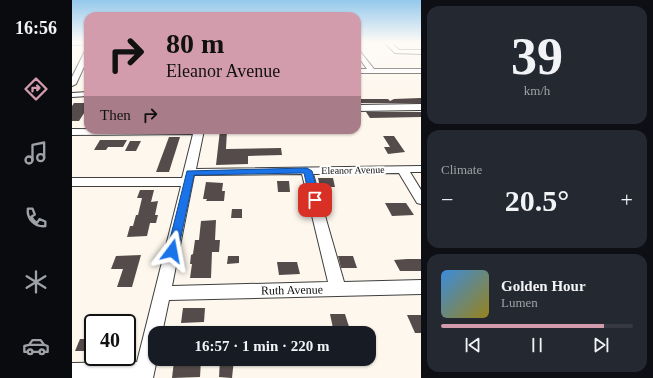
<!DOCTYPE html>
<meta charset="utf-8">
<style>
:root{--surface:#171b24;--page:#242831;--text:#f1f3f6;--muted:#9ea1a6;--line:#363941;--accent:#d39cac}
body{margin:0;font-family:Georgia,serif;background:var(--page);color:var(--text);height:100vh;display:flex;flex-direction:column;font-size:15px;white-space:nowrap}
*{box-sizing:border-box;margin:0}
p{font-size:13px;color:var(--muted)}
.icon{flex:none;width:22px;height:22px;fill:none;stroke:currentColor;stroke-width:2;stroke-linecap:round;stroke-linejoin:round}
.map{position:relative;flex:1;overflow:hidden}
.panel{display:flex;flex-direction:column;gap:6px;padding:6px;background:#0d0f14;width:232px}
.panel>*{flex:none}
.banner{position:absolute;left:12px;top:12px;width:277px;height:122px;border-radius:12px;box-shadow:0 1px 3px #0004;background:#d39cac;color:#111;overflow:hidden}
.speed{position:absolute;left:12px;top:314px;display:flex;gap:8px;font-size:20px;font-weight:700;text-align:center}
.speed>*{display:grid;place-content:center;width:52px;height:52px;border-radius:50%;background:var(--surface);box-shadow:0 1px 3px #0004;line-height:1}
.speed .limit{border:2px solid #111;border-radius:6px;background:#fff;color:#111}
.pin{position:absolute;display:grid;place-items:center;width:34px;height:34px;color:#fff;margin:-17px;border-radius:8px;box-shadow:0 2px 6px #0006}
.me{position:absolute;width:44px;margin:-22px;rotate:13deg;stroke-linejoin:round;filter:drop-shadow(0 0 3px #0008)}
.turn{display:flex;align-items:center;gap:14px;height:84px;padding:0 16px;font-size:18px}
.turn .icon{width:52px;height:52px;stroke-width:2.5}
.turn b{display:block;font-size:28px;line-height:34px}
.then{display:flex;align-items:center;height:38px;padding:0 16px;background:#0003;gap:8px;font-size:15px}
.big{font-size:30px;font-weight:700;line-height:1.1}
.panel .widget{flex:1;display:flex;flex-direction:column;justify-content:center;gap:6px;min-width:0;padding:0 14px;border-radius:12px;background:var(--page)}
.panel .dial{align-items:center;gap:0}
.dial b{font-size:52px;line-height:1}
.song{display:flex;align-items:center;gap:12px}
.cover{width:48px;height:48px;border-radius:6px;background:linear-gradient(135deg,hsl(210 70% 55%),hsl(50 70% 35%))}
.played{height:4px;border-radius:2px;background:linear-gradient(90deg,var(--accent) 85%,var(--line) 85%)}
.keys{display:flex;justify-content:space-around;direction:ltr}
.heat{display:flex;justify-content:space-between;align-items:center;font-size:22px;direction:ltr}
.trip{position:absolute;left:76px;top:326px;width:228px;height:40px;border-radius:12px;background:var(--surface);box-shadow:0 1px 3px #0004;font-weight:700;line-height:40px;text-align:center}
main{display:flex;flex:1;min-height:0}
.tab-bar{display:flex;flex-direction:column;width:72px;justify-content:space-around;align-items:center;background:#090b0e;color:var(--muted)}
.tab-bar .icon{width:28px;height:28px}
.tab-bar .active{color:var(--accent)}
.tab-bar b{font-size:18px;color:var(--text)}
.map>svg:first-child{display:block}
.building{fill:#544b4a}
.lines{fill:none;stroke-linecap:round;stroke-linejoin:round}
.minor-casing{stroke:#3f3f3f;stroke-width:2}
.minor{fill:#fff;fill-rule:evenodd}
.route{fill:#1a73e8;stroke:#114b97}
.labels{text-anchor:middle;dominant-baseline:central;stroke-width:4;stroke-linejoin:round;paint-order:stroke}
.street-label{font-size:10px;fill:#0c0c0c;stroke:#fff}
.near-street-label{font-size:12px;fill:#0c0c0c;stroke:#fff}
</style>
<main>
<nav class="tab-bar">
<b>16:56</b>
<svg class="icon active" aria-label="directions" viewBox="0 0 24 24"><path d="M12 3l9 9-9 9-9-9zM9 14v-3h6M13 9l2 2-2 2"/></svg>
<svg class="icon" aria-label="music" viewBox="0 0 24 24"><path d="M9 18V5l10-2v13"/><circle cx="6" cy="18" r="3"/><circle cx="16" cy="16" r="3"/></svg>
<svg class="icon" aria-label="phone" viewBox="0 0 24 24"><path d="M5 4h4l2 5-3 2q2 4 5 5l2-3 5 2v4C11 20 4 13 5 4z"/></svg>
<svg class="icon" aria-label="climate" viewBox="0 0 24 24"><path d="M12 3v18M4 7l16 10M4 17L20 7"/></svg>
<svg class="icon" aria-label="car" viewBox="0 0 24 24"><path d="M5 17H2v-5l4-1 3-4h7l3 4 3 1v5h-3M9 17h6M6 11h13"/><circle cx="7" cy="17" r="2"/><circle cx="17" cy="17" r="2"/></svg>
</nav>
<div class="map">
<svg width="349" height="378" viewBox="0 0 349 378">
<rect width="100%" height="100%" fill="#fdf7ed"/>
<g class="building">
<path d="M349 98V103H288L286 99H316L318 101 322 99Z"/>
<path d="M2 103H16V107L7 121H0V106Z"/>
<path d="M294 112H349V117L298 118Z"/>
<path d="M148 130H155L154 149 209 148 210 155 176 156V164L144 165Z"/>
<path d="M311 136H322L333 152 316 154 312 147H318Z"/>
<path d="M97 137H108L97 172H84Z"/>
<path d="M28 140H55L51 147H36L34 150H22Z"/>
<path d="M58 141H69L64 151H53Z"/>
<path d="M246 178H261L263 187H248Z"/>
<path d="M205 181H217L218 192H206Z"/>
<path d="M134 182 151 183 150 191H153L152 201H134L135 199H131Z"/>
<path d="M68 190H82L79 202 86 201 83 215H86L84 223H78L75 236 55 237 58 226H61L64 215H66L70 198H65Z"/>
<path d="M313 203H334L342 215 320 216Z"/>
<path d="M160 209H170V218H159Z"/>
<path d="M144 220 143 240H148L147 252H140L139 278H118L120 264H118L119 255 121 254 123 240H127L129 221Z"/>
<path d="M69 255 60 287H45L51 269H39L44 256Z"/>
<path d="M156 256H167V263L155 264Z"/>
<path d="M266 256H281L285 268H269Z"/>
<path d="M335 259H349V271H328L322 260Z"/>
<path d="M205 262H225L228 274 207 275Z"/>
<path d="M111 308H133L132 322 109 323Z"/>
<path d="M258 314H273L279 333H262Z"/>
<path d="M335 315H349V333H343Z"/>
<path d="M8 339H21V351H3Z"/>
<path d="M148 359H162L160 378 147 377Z"/>
<path d="M129 360 128 377 100 378 102 361Z"/>
</g>
<g class="lines">
<g class="minor-casing">
<g id="minor">
<path d="M0 42H16V44L0 45Z"/>
<path d="M312 42H318L327 50H349V54L323 53Z"/>
<path d="M16 49V58L4 84 0 86V77L13 51Z"/>
<path d="M285 49 287 50 302 69H349V73H285V69H295L285 55Z"/>
<path d="M16 92V96L0 97V93Z"/>
<path d="M349 104V110L285 111V105Z"/>
<path d="M0 129 132 130 124 169 349 166V172H338L349 190V204L345 203 327 173 241 174 272 282 349 280V294L97 300 90 333H83V359H85L81 378H0V363L65 362 109 186H0V178H110L121 134 0 135ZM230 174 256 282 100 286 122 175Z"/>
</g>
</g>
<use href="#minor" class="minor"/>
</g>
<linearGradient id="sky" x2="0" y2="1"><stop stop-color="#94c8eb"/><stop offset="0.45" stop-color="#fefbf7"/><stop offset="1" stop-color="#fefbf7" stop-opacity="0"/></linearGradient>
<rect width="349" height="94" fill="url(#sky)"/>
<path class="route" d="M235 168 240 171 248 200 246 202 243 203 238 200 232 173 122 175 106 251 104 254 100 255 96 254 95 251 115 171Z"/>
<g class="labels">
<g class="street-label">
<text transform="translate(281 170) rotate(-1)">Eleanor Avenue</text>
</g>
<g class="near-street-label">
<text transform="translate(220 290) rotate(-1)">Ruth Avenue</text>
</g>
</g>
</svg>
<div class="speed"><div class="limit">40</div></div>
<div class="pin" style="left:243px;top:200px;background:#d93025"><svg class="icon" aria-label="arrive" viewBox="0 0 24 24"><path d="M6 21V4h12l-3 4 3 4H6"/></svg></div>
<svg class="me" style="left:100px;top:251px" viewBox="-20 -20 40 40"><path d="M0-17L14 15 0 8-14 15z" fill="#1a73e8" stroke="#fff" stroke-width="4"/></svg>
<div class="trip">16:57 · 1 min · 220 m</div>
<div class="banner">
<div class="turn"><svg class="icon" aria-label="right" viewBox="0 0 24 24"><path d="M7 20v-9h11M14 6l5 5-5 5"/></svg><div><b>80 m</b>Eleanor Avenue</div></div>
<div class="then">Then<svg class="icon" aria-label="right" viewBox="0 0 24 24"><path d="M7 20v-9h11M14 6l5 5-5 5"/></svg></div>
</div>
</div>
<section class="panel">
<div class="widget dial"><b>39</b><p>km/h</p></div>
<div class="widget"><p>Climate</p>
<div class="heat"><a>−</a><b class="big">20.5°</b><a>+</a></div>
</div>
<div class="widget">
<div class="song"><i class="cover"></i><div><b>Golden Hour</b><p>Lumen</p></div></div>
<div class="played"></div>
<div class="keys"><svg class="icon" aria-label="previous" viewBox="0 0 24 24"><path d="M18 5L8 12l10 7zM5 5v14"/></svg><svg class="icon" aria-label="pause" viewBox="0 0 24 24"><path d="M8 5v14M16 5v14"/></svg><svg class="icon" aria-label="next" viewBox="0 0 24 24"><path d="M6 5l10 7-10 7zM19 5v14"/></svg></div>
</div>
</section>
</main>
